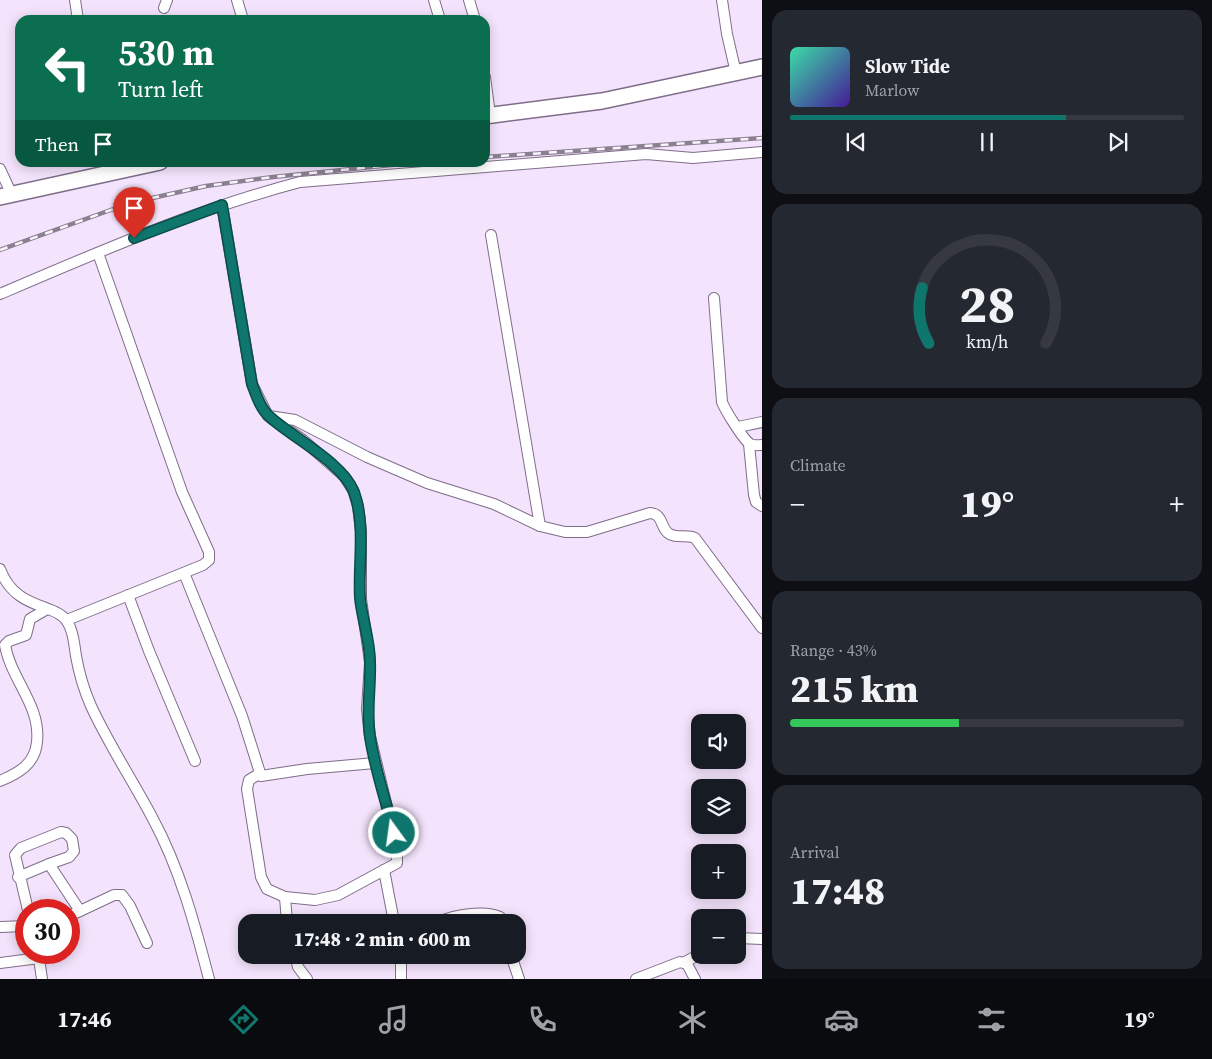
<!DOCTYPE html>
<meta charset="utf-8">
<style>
:root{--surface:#171b24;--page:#242831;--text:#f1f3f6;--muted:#9ea1a6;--line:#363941;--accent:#0f766e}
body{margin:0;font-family:"Source Serif 4",serif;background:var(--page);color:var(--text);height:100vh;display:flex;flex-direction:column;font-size:19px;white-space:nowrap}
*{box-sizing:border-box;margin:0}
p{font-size:16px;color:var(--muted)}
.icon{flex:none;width:28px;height:28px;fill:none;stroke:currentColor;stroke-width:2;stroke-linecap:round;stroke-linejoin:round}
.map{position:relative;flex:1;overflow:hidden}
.sheet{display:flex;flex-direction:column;gap:10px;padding:10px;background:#0d0f14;width:450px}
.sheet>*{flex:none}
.hud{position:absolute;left:15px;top:15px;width:475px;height:152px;border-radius:15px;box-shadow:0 2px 12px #0003;background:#0b6e4f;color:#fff;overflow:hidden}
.buttons{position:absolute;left:691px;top:714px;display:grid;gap:10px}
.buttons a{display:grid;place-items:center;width:55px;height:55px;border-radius:10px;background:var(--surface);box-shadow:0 2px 12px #0003;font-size:25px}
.speed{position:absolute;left:15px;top:899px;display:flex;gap:10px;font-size:25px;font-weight:700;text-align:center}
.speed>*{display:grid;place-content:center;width:65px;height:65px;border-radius:50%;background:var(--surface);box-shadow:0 2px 12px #0003;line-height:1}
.speed .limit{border:8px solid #d22;background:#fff;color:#111}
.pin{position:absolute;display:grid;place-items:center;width:42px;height:42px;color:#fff;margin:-51px -21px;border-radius:50% 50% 50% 0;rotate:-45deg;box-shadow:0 0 5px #0007}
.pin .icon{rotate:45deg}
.me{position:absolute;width:55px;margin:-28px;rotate:346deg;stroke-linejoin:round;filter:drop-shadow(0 0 4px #0008)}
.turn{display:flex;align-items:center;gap:18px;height:105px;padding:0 20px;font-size:22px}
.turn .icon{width:65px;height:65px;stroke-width:2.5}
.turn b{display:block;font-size:35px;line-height:42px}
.then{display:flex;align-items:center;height:48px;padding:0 20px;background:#0003;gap:10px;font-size:19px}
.big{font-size:38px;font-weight:800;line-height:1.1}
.sheet .widget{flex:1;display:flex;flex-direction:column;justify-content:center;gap:8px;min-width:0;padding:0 18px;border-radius:15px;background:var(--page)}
.sheet .dial{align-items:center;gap:0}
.dial svg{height:130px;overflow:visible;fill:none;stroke:var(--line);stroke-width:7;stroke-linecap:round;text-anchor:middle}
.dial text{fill:var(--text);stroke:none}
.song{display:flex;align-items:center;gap:15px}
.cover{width:60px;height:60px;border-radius:8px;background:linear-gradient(135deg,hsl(160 70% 55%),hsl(260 70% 35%))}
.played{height:5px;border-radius:2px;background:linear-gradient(90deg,var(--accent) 70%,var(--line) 70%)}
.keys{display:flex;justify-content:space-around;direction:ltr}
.heat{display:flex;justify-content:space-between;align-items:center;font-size:28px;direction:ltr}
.charge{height:8px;border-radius:4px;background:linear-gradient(90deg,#34c759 43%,var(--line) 0)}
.trip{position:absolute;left:238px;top:914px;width:288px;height:50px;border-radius:15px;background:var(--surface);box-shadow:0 2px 12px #0003;font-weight:800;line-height:50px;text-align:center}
.tabs{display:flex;height:80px;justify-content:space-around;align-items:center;background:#090b0e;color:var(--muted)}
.tabs .icon{width:35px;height:35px}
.tabs .active{color:var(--accent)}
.tabs b{font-size:22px;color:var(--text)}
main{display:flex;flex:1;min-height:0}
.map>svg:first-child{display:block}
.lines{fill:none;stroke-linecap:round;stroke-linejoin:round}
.minor-casing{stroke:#7f6d89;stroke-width:12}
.primary-casing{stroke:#7f6d89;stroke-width:18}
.minor{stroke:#fff;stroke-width:10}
.primary{stroke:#fff;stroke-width:15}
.rail-casing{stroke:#8b7f91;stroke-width:4.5}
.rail{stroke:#f9f5fc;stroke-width:2.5;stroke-dasharray:8;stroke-linecap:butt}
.route-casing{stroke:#0a4d48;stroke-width:12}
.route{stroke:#0f766e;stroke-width:9}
</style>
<main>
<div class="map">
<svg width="762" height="979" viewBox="0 0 762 979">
<rect width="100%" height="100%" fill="#f3e3fc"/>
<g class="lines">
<g class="minor-casing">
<g id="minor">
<path d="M75 0 78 20"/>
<path d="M237 0 243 20"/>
<path d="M434 0 440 20"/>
<path d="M469 0 475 20"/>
<path d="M722 0 727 34 736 73"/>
<path d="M164 8 167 0"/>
<path d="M485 77 490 115"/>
<path d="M0 169 12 195"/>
<path d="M222 205 252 384 268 416 303 440 344 476 353 490 358 506 361 532V599L370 662 367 709 370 736 397 849V863L338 895 315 900 285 897 267 889 261 877 247 789 249 780 259 774"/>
<path d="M491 235 540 526"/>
<path d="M0 294C98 252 197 209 300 182L646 154 693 158 762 152"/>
<path d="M714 298 722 402C725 410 743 439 750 444 754 446 758 445 762 445"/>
<path d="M269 416 295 420 367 457 427 483 494 504 540 526 565 532H587L650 513C663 514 660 526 668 533 675 539 687 534 695 538L762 628"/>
<path d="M738 427 762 422"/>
<path d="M749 444 754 495 756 502 762 506"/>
<path d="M0 569C16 612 57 602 68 623 74 633 74 644 76 656 79 673 84 690 91 706 109 745 133 781 153 819 180 869 195 925 209 979"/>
<path d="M184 573 242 716 261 776 307 769 375 763"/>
<path d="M128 595 149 651 195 761"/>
<path d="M67 620 203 565 209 560V552L182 492 98 253"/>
<path d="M0 781C19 773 35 764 37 742 41 705 11 680 5 645L9 641 26 635 30 619 47 609"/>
<path d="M384 870 394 922"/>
<path d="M18 877 49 864 80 911 114 895H122L130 906 147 943"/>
<path d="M285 897 287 922"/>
<path d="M28 910 15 855 21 848 61 832 66 833 72 839 74 851 69 857 49 864"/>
<path d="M69 916 80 911"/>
<path d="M439 922C454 915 484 910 500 917L504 922"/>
<path d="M0 927 26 926"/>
<path d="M738 938 762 939"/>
<path d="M38 952 42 979"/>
<path d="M295 955 298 967 307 979"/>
<path d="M511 955 519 979"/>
<path d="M685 962 700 954"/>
<path d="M0 963 39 958"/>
<path d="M401 979V955"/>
<path d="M636 979 680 962 687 964 695 979"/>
</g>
</g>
<g class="primary-casing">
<g id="primary">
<path d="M485 116 602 101 762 67"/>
<path d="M0 197 160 162"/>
</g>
</g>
<use href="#minor" class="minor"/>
<use href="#primary" class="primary"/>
<g class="rail-casing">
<g id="rail">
<path d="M485 157 762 138"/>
<path d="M0 250 130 203 206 186 273 177 421 162"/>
</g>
</g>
<use href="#rail" class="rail"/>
</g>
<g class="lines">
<g class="route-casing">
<path id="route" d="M134 238 222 205 252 384C256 395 261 410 270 417 293 438 342 462 354 492 366 526 358 563 360 598 362 619 370 640 370 662 371 687 366 711 370 737 375 770 386 801 394 833"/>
</g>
<use href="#route" class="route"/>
</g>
</svg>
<div class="buttons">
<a><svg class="icon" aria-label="sound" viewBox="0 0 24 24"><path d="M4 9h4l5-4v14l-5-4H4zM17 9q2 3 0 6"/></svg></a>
<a><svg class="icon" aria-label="layers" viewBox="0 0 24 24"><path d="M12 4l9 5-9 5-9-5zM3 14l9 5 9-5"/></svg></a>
<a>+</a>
<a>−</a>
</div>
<div class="speed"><div class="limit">30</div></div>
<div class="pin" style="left:134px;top:238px;background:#d93025"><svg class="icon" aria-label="arrive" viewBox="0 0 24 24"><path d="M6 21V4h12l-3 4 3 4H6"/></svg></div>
<svg class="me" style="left:394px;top:833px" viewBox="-20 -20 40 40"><circle r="17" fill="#0f766e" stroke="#fff" stroke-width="3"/><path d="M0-11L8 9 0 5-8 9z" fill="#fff"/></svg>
<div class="trip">17:48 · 2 min · 600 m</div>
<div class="hud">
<div class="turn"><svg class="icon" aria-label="left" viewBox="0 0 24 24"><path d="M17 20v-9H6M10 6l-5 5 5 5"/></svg><div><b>530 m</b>Turn left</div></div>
<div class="then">Then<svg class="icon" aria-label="arrive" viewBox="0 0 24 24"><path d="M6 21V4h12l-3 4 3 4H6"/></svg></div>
</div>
</div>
<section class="sheet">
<div class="widget">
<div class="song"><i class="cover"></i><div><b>Slow Tide</b><p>Marlow</p></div></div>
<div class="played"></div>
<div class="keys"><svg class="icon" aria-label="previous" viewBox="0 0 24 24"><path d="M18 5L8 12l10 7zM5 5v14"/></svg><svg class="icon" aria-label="pause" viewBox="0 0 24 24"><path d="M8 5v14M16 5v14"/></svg><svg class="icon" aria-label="next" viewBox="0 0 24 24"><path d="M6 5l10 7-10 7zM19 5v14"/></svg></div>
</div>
<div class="widget dial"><svg viewBox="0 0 100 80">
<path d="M14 69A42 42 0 1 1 86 69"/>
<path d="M14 69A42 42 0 0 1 10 35" stroke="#0f766e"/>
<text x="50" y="56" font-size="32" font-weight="700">28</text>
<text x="50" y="72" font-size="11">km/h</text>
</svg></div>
<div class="widget"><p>Climate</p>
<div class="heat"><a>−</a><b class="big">19°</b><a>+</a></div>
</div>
<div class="widget"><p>Range · 43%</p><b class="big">215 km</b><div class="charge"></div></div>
<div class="widget"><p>Arrival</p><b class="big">17:48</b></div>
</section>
</main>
<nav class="tabs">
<b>17:46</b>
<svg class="icon active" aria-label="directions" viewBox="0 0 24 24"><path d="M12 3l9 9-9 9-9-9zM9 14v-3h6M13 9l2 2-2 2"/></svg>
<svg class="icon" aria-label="music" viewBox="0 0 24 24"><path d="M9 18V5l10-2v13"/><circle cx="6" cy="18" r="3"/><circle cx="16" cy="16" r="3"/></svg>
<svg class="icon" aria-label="phone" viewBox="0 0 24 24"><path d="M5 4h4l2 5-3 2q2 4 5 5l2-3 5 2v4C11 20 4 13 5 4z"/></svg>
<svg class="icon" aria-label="climate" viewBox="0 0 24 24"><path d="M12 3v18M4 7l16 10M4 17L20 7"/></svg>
<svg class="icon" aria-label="car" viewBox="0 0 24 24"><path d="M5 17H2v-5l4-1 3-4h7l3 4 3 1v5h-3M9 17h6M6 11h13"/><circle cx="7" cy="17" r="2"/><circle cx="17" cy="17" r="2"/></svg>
<svg class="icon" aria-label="filters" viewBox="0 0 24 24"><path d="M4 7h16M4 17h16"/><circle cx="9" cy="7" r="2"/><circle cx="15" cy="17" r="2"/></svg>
<b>19°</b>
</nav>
